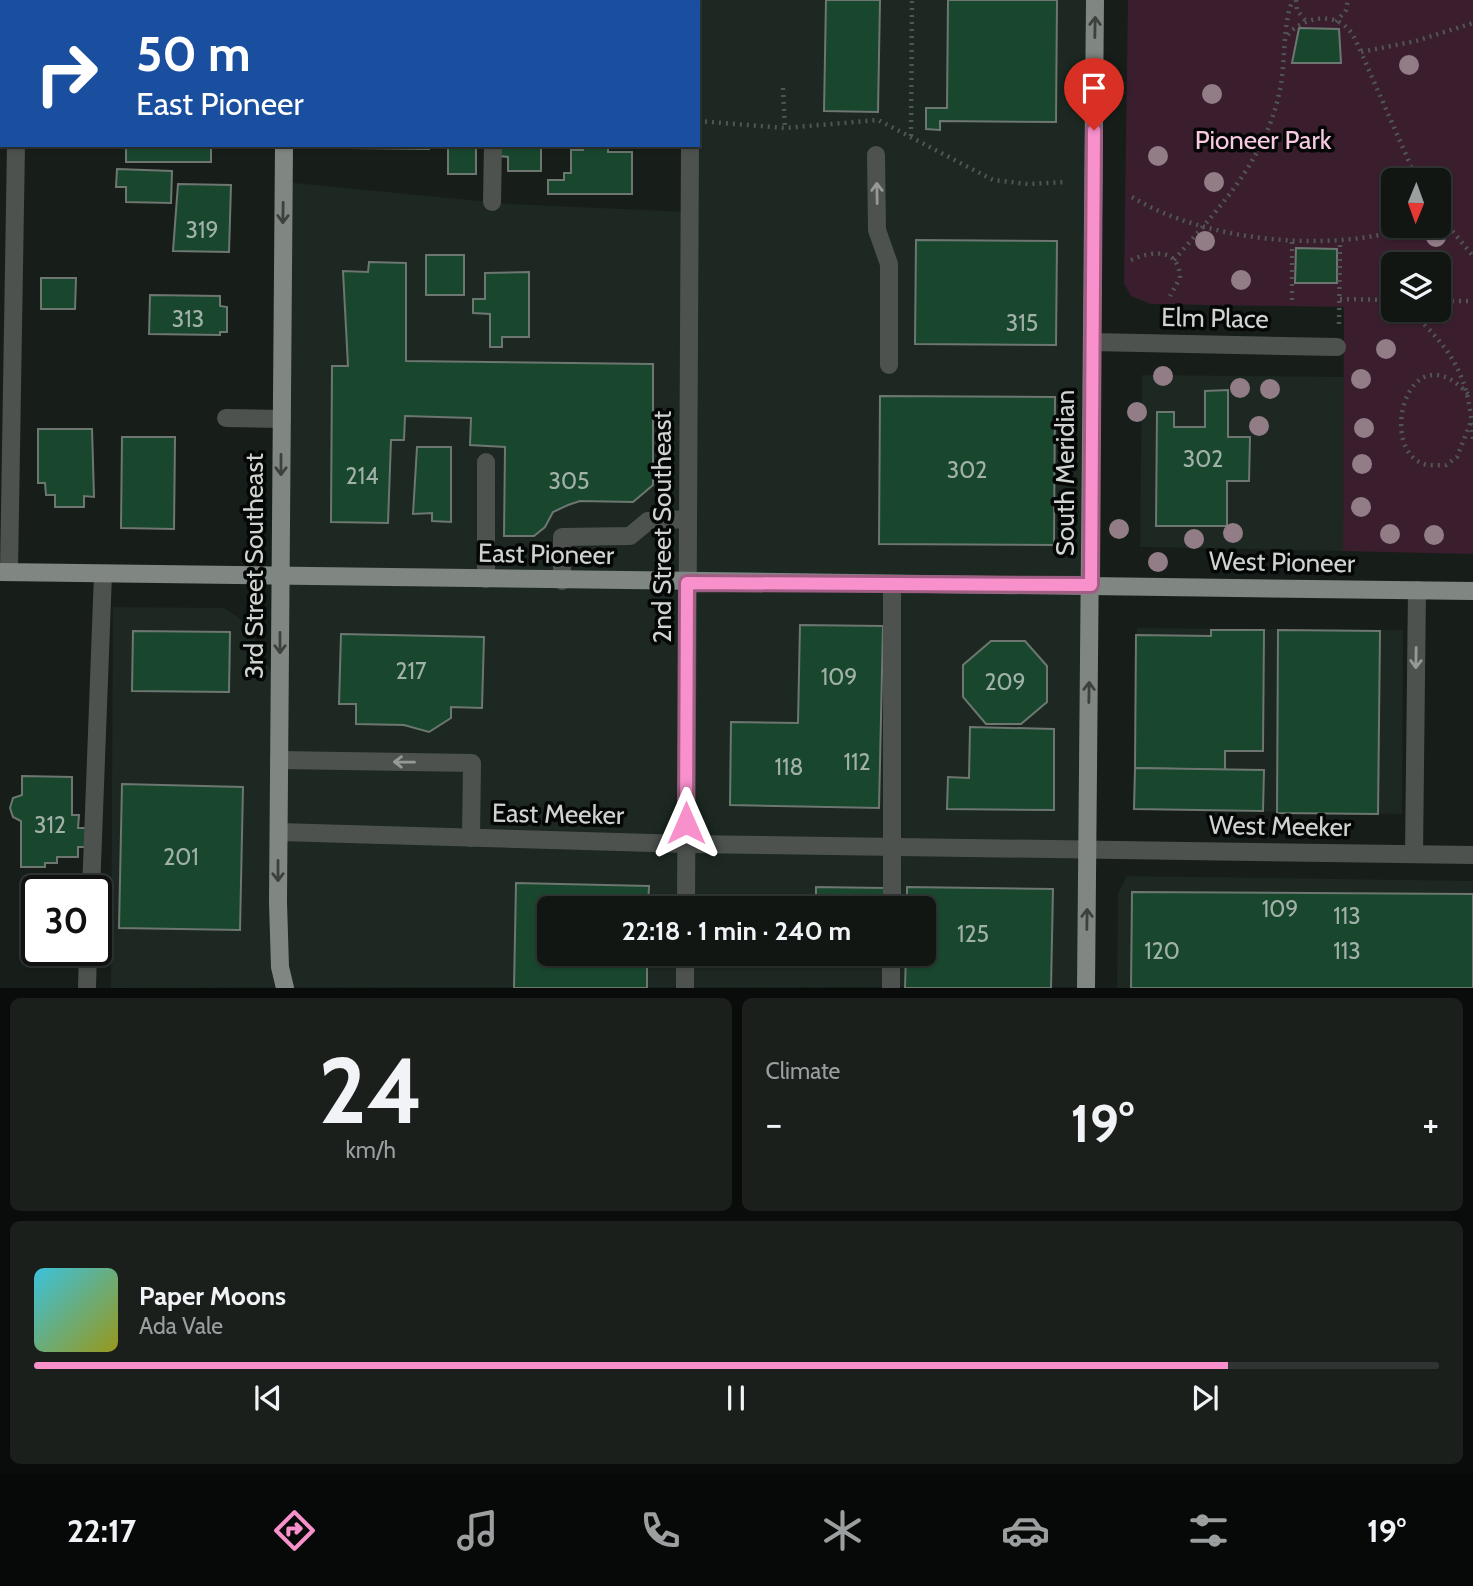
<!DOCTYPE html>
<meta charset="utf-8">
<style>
:root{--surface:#111613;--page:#1a1f1c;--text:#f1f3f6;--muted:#9c9fa0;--line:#303533;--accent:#f890cb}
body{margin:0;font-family:Cabin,sans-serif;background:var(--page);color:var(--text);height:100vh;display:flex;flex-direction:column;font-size:26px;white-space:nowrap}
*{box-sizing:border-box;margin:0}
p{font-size:23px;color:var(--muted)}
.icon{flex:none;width:38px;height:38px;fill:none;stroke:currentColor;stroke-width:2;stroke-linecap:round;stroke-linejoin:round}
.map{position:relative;height:988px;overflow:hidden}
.drawer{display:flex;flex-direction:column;gap:10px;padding:10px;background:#090c0a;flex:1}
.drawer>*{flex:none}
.banner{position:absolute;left:0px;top:0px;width:700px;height:147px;box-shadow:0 2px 5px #0004,0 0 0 2px var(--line);background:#1a4fa0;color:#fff;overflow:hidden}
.needle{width:46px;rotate:181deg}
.controls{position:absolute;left:1381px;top:168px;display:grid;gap:14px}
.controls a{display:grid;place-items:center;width:70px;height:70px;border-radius:10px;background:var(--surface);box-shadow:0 2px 5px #0004,0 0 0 2px var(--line);font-size:35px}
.speed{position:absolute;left:21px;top:875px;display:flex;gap:14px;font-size:35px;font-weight:700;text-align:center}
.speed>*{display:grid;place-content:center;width:91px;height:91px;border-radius:50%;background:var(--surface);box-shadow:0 2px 5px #0004,0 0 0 2px var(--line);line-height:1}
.speed .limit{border:4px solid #111;border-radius:10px;background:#fff;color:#111}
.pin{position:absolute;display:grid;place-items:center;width:60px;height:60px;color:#fff;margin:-72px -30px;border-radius:50% 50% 50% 0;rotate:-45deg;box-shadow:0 0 7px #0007}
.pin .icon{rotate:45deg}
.me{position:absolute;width:77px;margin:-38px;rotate:0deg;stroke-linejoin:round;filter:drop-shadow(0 0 5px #0008)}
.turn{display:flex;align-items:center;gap:24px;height:147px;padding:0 21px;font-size:32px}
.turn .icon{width:91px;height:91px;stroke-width:2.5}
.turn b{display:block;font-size:49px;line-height:60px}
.big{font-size:52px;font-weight:700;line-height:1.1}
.drawer .tile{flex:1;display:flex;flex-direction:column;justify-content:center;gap:10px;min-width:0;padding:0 24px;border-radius:10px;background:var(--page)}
.drawer .dial{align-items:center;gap:0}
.dial b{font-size:91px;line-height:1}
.song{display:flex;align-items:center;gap:21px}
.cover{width:84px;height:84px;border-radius:10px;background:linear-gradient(135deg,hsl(190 70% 55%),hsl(60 70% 35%))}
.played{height:7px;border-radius:4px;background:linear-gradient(90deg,var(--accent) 85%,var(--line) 85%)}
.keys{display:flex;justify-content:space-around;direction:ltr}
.heat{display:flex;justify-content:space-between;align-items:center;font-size:38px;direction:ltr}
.drawer .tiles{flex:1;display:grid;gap:10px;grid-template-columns:1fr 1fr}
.tile:last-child{grid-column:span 2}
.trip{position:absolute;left:537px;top:896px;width:399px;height:70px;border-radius:10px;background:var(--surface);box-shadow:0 2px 5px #0004,0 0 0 2px var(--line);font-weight:700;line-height:70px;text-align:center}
.menu{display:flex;height:112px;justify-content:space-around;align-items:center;background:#070908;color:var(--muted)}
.menu .icon{width:49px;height:49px}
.menu .active{color:var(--accent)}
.menu b{font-size:32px;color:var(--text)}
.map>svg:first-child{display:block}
.built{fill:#1c2821;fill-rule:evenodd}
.green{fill:#3a1e2e;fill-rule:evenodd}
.building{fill:#18472e;stroke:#6d7670;stroke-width:2}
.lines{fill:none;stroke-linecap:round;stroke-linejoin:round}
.path{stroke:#505652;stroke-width:4.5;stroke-dasharray:2 5;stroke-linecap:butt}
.minor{stroke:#4e524f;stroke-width:18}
.major{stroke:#808782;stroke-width:18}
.tree{fill:#927d87}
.oneway{stroke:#3c413e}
.oneway2{stroke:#969a96}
.route-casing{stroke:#a15e84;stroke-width:18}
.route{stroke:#f890cb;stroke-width:12}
.labels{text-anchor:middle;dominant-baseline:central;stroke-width:7;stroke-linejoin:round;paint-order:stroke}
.number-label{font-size:23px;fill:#a2b1a8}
.park-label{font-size:26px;fill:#f7cae1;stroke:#050706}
.street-label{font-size:26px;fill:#d0d4d1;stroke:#050706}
</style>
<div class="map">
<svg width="1473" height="988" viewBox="0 0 1473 988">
<rect width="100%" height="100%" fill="#171e19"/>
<g class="built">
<path d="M691 0H1095L1086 987 111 988 113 607 223 608 238 617 252 634 272 674 284 182 510 204 689 212 698 145V2ZM550 908H924V954H550Z"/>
<path d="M1142 375 1344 377 1343 551 1140 547Z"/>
<path d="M1137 628 1403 630 1402 814 1134 809Z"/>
<path d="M1127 876 1473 881V987L1117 988 1118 894Z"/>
</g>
<path class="green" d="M1128 0H1473V554L1343 551 1344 307 1151 304 1131 296 1124 283ZM1393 180H1438V226H1393ZM1393 264H1438V310H1393Z"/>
<g class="building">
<path d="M146 0H233L146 2Z"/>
<rect x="352" y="0" width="57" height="2"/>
<path d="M826 0H880L878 112 824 111Z"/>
<path d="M948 0H1057L1056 122 940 121V130L926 129V108H947Z"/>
<path d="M1299 28 1339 29 1341 63H1292Z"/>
<rect x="126" y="145" width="85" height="17"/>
<path d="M351 145H429V149L351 148Z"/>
<rect x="448" y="145" width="28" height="29"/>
<path d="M499 145H541V171H508V157L499 156Z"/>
<path d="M583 146H608V152H632V194H548V180H564V173H571V150H583Z"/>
<path d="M117 169 172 171 171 203 126 202V187H116Z"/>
<path d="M178 184 231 185 229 252 173 251Z"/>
<path d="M916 240 1057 241 1056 345 915 344Z"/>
<path d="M1296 248 1337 249V283H1295Z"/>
<rect x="426" y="255" width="38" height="40"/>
<path d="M369 262 406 263V361L653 364V485L633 502 580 501 568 505 553 512 545 527 534 536H504L505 447 470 445 471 418 405 416 404 440H391L388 523 331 522 332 366H348L343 271 368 272Z"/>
<path d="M529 272V337H502V347H490V314L473 313V299H485V273Z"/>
<path d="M41 278H76L75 309H41Z"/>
<path d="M150 295 220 296V306L227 307V332H220V335L149 334Z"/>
<path d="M1228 390V437H1250L1249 481H1227V526H1156L1157 412H1174V427H1205V391Z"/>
<path d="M880 396 1055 397 1054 545 879 544Z"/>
<path d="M38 429H92L94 497 84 496V507H55V495H46L45 483H38Z"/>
<path d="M122 437H175L174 529 121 528Z"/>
<path d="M417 447H451V522L432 521V513L413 514Z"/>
<path d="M800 625 883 626 879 808 730 805 731 722 798 723Z"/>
<path d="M1211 630H1264L1263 751H1225V770L1135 768 1136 635 1211 636Z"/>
<path d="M1278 630 1380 631 1378 814 1277 813Z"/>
<path d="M133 631 230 632 229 692 132 691Z"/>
<path d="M341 634 484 637 482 708 451 707V718L429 732 404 725 356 724V704H339Z"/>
<path d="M991 641H1025L1047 666V702L1021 724H986L963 697V665Z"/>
<path d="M970 727 1054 729V810L947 809 948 777 969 778Z"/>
<path d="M1135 768 1264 770 1263 811 1134 809Z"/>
<path d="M22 776 72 777V815H79L78 828H86V847H78V857H57V863H45V867H21V821L13 817 10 808 13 798 22 795Z"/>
<path d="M122 784 243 787 240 930 119 928Z"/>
<path d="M516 883 649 886 648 908H550V954H647V988H514Z"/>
<path d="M816 887 885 888 884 908H816Z"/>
<path d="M907 887 1053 889 1051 988H905L906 954H924V908H907Z"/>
<path d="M1132 892 1473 894V988H1131Z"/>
</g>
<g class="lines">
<g class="path">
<path d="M1296 0 1297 10 1305 20"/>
<path d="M1336 22 1346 10 1348 0"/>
<path d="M1288 35C1300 19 1331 11 1347 28 1354 34 1357 44 1361 52"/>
<path d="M783 88 785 128"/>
<path d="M698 121 785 128 878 120 993 180 1028 184 1066 182"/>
<path d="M911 136 912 0"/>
<path d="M1417 180 1361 52 1416 41 1473 23"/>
<path d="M1132 197C1206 242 1332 254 1414 226"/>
<path d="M1439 215 1473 256"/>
<path d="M1131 260C1152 251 1179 247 1180 278L1170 296"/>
<path d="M1174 260C1218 209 1264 162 1279 94 1286 67 1282 22 1293 0"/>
<path d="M1340 299 1393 300"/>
<path d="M1292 300V240"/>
<path d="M1438 301H1473"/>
<path d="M1409 310C1454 351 1470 378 1473 440"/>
<path d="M1339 324 1340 240"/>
<path d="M1468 394C1408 329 1377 449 1424 464 1431 466 1439 465 1446 465L1457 457 1472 419"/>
</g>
<g class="minor">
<path d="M18 2V0"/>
<path d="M495 2V0"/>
<path d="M691 2V0"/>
<path d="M876 155 877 230 889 264V365"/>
<path d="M492 202 493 145"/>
<path d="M1092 342 1337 347"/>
<path d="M226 418 282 419"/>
<path d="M486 462V579"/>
<path d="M9 572 16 145"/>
<path d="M562 581V537L630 536 648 521 688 519"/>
<path d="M279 760 472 763 471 838"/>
<path d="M279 832 686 844 1473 855"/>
<path d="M1414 854 1417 590"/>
<path d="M91 891 103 574"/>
<path d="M686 908 690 145"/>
<path d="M892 908V584"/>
<path d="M87 988 88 950"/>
<path d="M685 988V954"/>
<path d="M891 988V954"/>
</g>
<g class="major">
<path d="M286 2V0"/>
<path d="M284 145 278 902 280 967 285 988"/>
<path d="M0 572 1473 591"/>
<path d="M1086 988 1095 0"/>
</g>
</g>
<g class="tree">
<circle cx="1409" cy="65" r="10"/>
<circle cx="1212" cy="94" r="10"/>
<circle cx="1158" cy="156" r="10"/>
<circle cx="1214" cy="182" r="10"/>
<circle cx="1436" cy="237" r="10"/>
<circle cx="1205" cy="241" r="10"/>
<circle cx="1241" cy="280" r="10"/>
<circle cx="1386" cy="349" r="10"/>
<circle cx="1163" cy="376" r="10"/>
<circle cx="1361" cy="379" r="10"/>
<circle cx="1240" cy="388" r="10"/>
<circle cx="1270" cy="389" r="10"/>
<circle cx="1137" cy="412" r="10"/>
<circle cx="1259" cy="426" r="10"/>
<circle cx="1364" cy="428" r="10"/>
<circle cx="1362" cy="464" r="10"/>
<circle cx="1361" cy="507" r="10"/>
<circle cx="1119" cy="529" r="10"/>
<circle cx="1233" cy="533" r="10"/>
<circle cx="1390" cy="534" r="10"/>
<circle cx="1434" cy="535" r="10"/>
<circle cx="1194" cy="539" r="10"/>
<circle cx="1158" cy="562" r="10"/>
</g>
<defs><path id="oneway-shaft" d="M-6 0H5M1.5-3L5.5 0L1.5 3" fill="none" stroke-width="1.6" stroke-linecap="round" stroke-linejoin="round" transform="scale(1.75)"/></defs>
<g class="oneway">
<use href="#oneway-shaft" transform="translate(1095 27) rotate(-89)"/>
<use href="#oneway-shaft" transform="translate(283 213) rotate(91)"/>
<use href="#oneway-shaft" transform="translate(281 465) rotate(90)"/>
<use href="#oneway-shaft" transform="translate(280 643) rotate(90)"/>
<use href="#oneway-shaft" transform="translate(1089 692) rotate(-89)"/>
<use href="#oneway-shaft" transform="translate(278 871) rotate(90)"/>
<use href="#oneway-shaft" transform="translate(1087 919) rotate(-89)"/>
</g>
<g class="oneway2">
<use href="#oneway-shaft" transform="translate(877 193) rotate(-91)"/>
<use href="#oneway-shaft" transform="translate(1416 658) rotate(91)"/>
<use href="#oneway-shaft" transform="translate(404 762) rotate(-179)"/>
</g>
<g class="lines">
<g class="route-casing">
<path id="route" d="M686 823 687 583 1091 585 1094 130"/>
</g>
<use href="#route" class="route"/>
</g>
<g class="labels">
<g class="number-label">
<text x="202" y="230">319</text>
<text x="188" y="319">313</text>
<text x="1022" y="323">315</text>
<text x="1203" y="459">302</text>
<text x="967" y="470">302</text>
<text x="362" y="476">214</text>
<text x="569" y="481">305</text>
<text x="411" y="671">217</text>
<text x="839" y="677">109</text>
<text x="1005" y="682">209</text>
<text x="857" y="762">112</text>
<text x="789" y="767">118</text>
<text x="50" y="825">312</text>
<text x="181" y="857">201</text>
<text x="1280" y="909">109</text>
<text x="1347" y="916">113</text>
<text x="973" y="934">125</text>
<text x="1162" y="951">120</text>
<text x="1347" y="951">113</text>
</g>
<g class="park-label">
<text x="1263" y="140">Pioneer Park</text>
</g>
<g class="street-label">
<text transform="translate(1215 318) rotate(1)">Elm Place</text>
<text transform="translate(1065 473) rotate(-90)">South Meridian</text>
<text transform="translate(662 527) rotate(-90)">2nd Street Southeast</text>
<text transform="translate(546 554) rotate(1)">East Pioneer</text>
<text transform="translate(1282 562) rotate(1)">West Pioneer</text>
<text transform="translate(254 566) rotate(-90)">3rd Street Southeast</text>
<text transform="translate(558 814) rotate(1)">East Meeker</text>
<text transform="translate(1280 826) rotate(1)">West Meeker</text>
</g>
</g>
</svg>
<div class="controls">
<a><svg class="needle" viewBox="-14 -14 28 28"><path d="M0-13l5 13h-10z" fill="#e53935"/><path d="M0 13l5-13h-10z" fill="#9c9fa0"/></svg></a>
<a><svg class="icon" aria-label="layers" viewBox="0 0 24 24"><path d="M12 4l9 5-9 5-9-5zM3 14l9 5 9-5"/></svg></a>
</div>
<div class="speed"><div class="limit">30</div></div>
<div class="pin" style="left:1094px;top:130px;background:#d93025"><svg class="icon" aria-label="arrive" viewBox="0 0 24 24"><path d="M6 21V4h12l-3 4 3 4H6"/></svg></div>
<svg class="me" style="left:686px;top:823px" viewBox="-20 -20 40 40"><path d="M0-17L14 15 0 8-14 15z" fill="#f890cb" stroke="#fff" stroke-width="4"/></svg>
<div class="trip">22:18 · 1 min · 240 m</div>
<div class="banner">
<div class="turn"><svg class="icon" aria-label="right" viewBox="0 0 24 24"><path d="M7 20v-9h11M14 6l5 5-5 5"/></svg><div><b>50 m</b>East Pioneer</div></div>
</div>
</div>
<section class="drawer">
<div class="tiles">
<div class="tile dial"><b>24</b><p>km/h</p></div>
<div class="tile"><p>Climate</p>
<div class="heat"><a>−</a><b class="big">19°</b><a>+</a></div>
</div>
<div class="tile">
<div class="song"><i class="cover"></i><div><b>Paper Moons</b><p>Ada Vale</p></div></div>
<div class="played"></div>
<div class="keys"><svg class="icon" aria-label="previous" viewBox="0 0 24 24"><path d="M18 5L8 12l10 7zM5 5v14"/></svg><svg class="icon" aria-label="pause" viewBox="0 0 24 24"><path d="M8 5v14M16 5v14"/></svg><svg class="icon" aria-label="next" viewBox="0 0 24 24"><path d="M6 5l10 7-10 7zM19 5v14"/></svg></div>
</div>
</div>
</section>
<nav class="menu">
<b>22:17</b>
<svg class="icon active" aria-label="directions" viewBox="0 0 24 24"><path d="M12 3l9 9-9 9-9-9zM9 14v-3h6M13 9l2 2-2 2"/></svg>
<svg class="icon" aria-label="music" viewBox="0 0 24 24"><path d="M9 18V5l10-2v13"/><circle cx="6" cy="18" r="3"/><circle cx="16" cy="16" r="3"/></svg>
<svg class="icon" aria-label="phone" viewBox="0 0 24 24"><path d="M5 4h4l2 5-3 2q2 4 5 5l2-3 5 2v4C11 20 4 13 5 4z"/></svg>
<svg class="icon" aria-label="climate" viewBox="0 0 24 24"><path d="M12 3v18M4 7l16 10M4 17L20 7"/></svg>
<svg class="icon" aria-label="car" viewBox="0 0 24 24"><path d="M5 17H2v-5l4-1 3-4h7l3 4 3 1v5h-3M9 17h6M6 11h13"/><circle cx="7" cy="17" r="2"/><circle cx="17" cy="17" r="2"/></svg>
<svg class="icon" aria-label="filters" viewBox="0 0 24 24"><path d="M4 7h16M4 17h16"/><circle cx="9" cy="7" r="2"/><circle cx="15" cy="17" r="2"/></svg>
<b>19°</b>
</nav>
